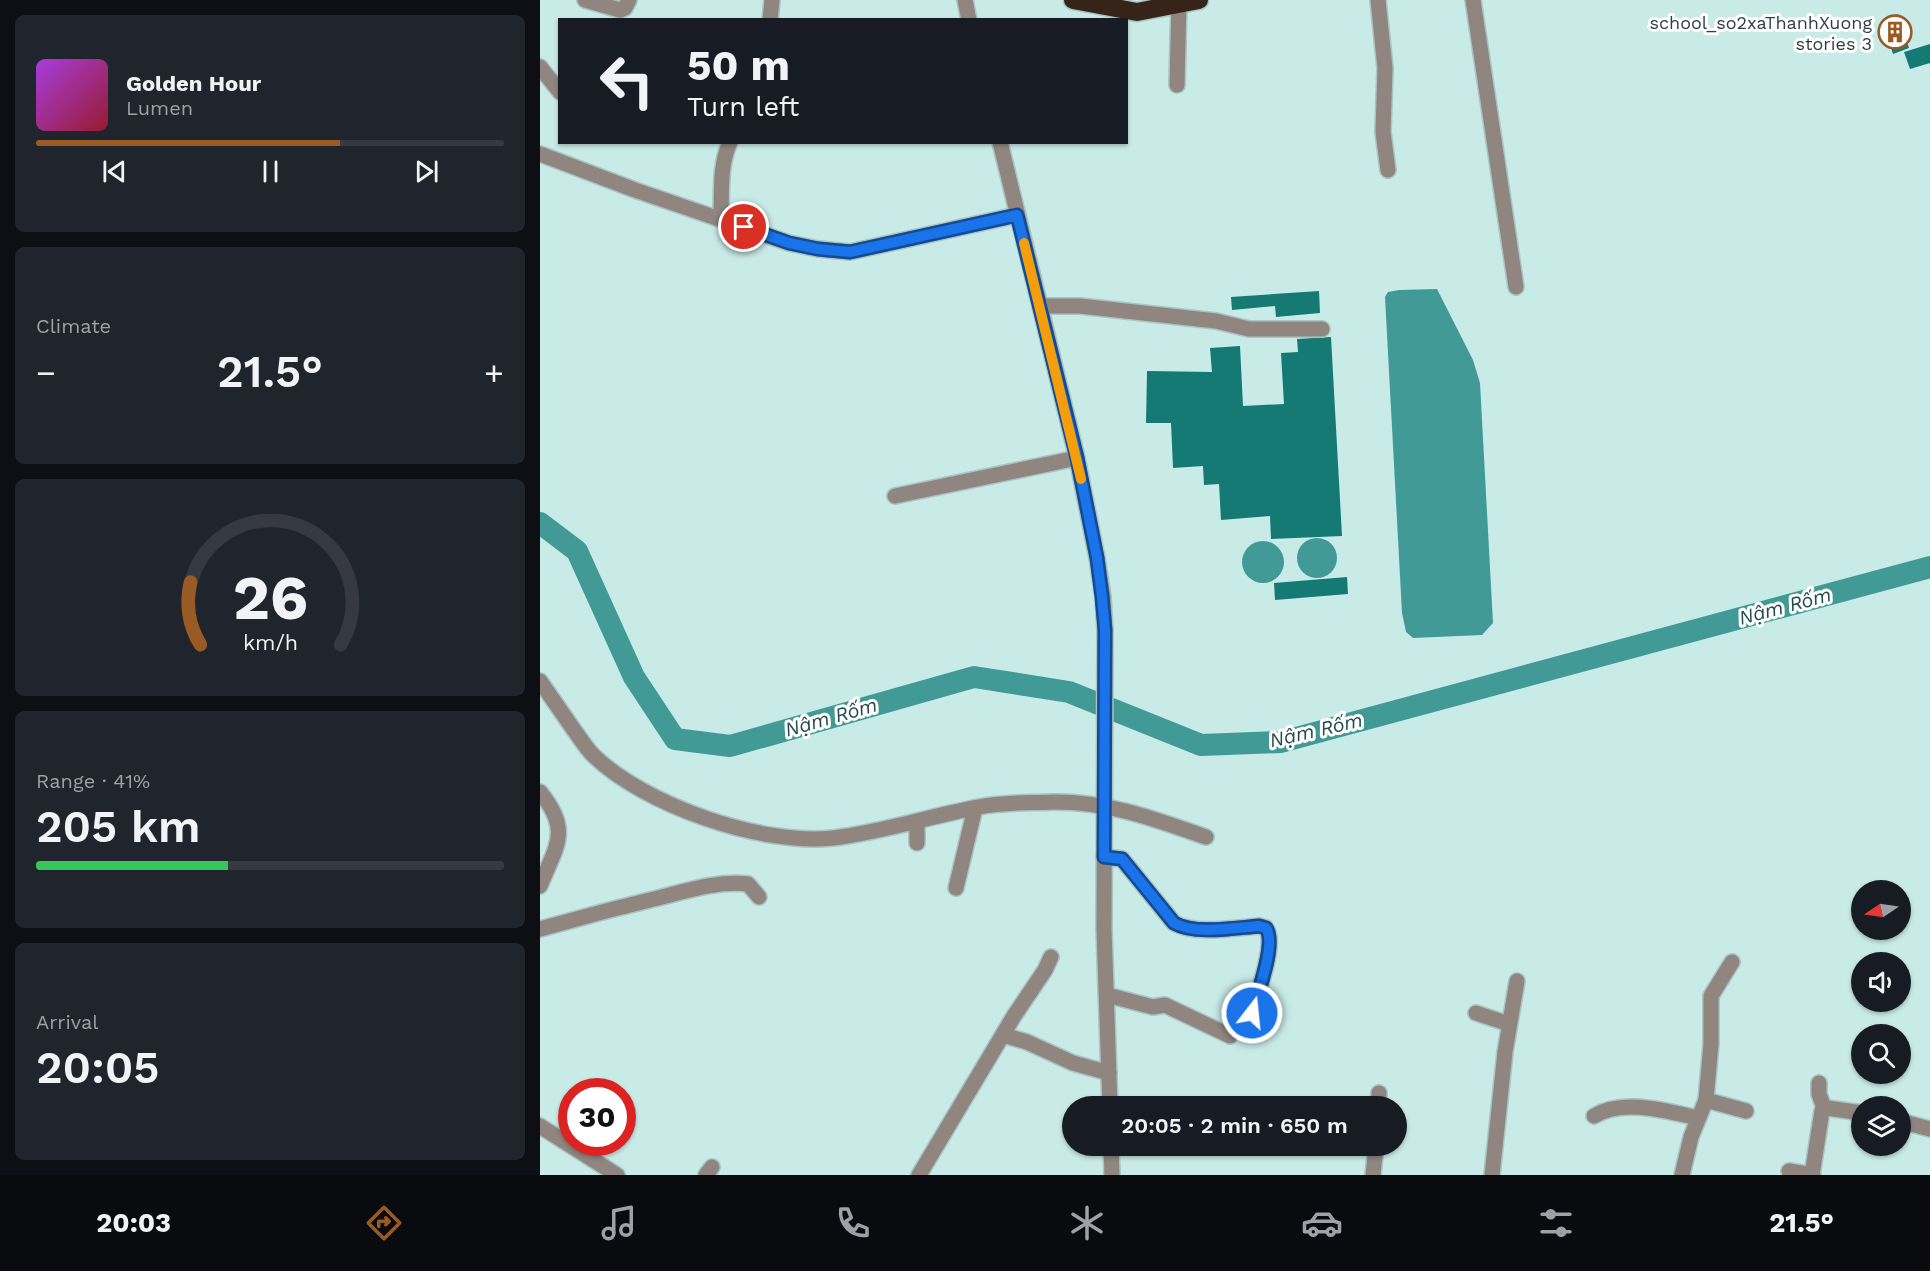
<!DOCTYPE html>
<meta charset="utf-8">
<style>
:root{--surface:#171b24;--page:#20242c;--text:#f1f3f6;--muted:#9ea1a6;--line:#363941;--accent:#9a5a23}
body{margin:0;font-family:"Work Sans",sans-serif;background:var(--page);color:var(--text);height:100vh;display:flex;flex-direction:column;font-size:22px;white-space:nowrap}
*{box-sizing:border-box;margin:0}
p{font-size:20px;color:var(--muted)}
.icon{flex:none;width:33px;height:33px;fill:none;stroke:currentColor;stroke-width:2;stroke-linecap:round;stroke-linejoin:round}
.map{position:relative;flex:1;overflow:hidden}
.drawer{display:flex;flex-direction:column;gap:15px;padding:15px;background:#0d0f14;width:540px}
.drawer>*{flex:none}
.guide{position:absolute;left:18px;top:18px;width:570px;height:126px;border-radius:0px;box-shadow:0 2px 4px #0004;background:#171b24;color:var(--text);overflow:hidden}
.needle{width:39px;rotate:257deg}
.tools{position:absolute;left:1311px;top:880px;display:grid;gap:12px}
.tools a{display:grid;place-items:center;width:60px;height:60px;border-radius:50%;background:var(--surface);box-shadow:0 2px 4px #0004;font-size:30px}
.speed{position:absolute;left:18px;top:1078px;display:flex;gap:12px;font-size:30px;font-weight:700;text-align:center}
.speed>*{display:grid;place-content:center;width:78px;height:78px;border-radius:50%;background:var(--surface);box-shadow:0 2px 4px #0004;line-height:1}
.speed .limit{border:9px solid #d22;background:#fff;color:#111}
.pin{position:absolute;display:grid;place-items:center;width:51px;height:51px;color:#fff;margin:-26px;border:3px solid #fff;border-radius:50%;box-shadow:0 2px 6px #0007}
.me{position:absolute;width:66px;margin:-33px;rotate:16deg;stroke-linejoin:round;filter:drop-shadow(0 0 4px #0008)}
.turn{display:flex;align-items:center;gap:21px;height:126px;padding:0 30px;font-size:27px}
.turn .icon{width:78px;height:78px;stroke-width:2.5}
.turn b{display:block;font-size:42px;line-height:51px}
.big{font-size:45px;font-weight:600;line-height:1.1}
.drawer .tile{flex:1;display:flex;flex-direction:column;justify-content:center;gap:9px;min-width:0;padding:0 21px;border-radius:9px;background:var(--page)}
.drawer .dial{align-items:center;gap:0}
.dial svg{height:156px;overflow:visible;fill:none;stroke:var(--line);stroke-width:7;stroke-linecap:round;text-anchor:middle}
.dial text{fill:var(--text);stroke:none}
.song{display:flex;align-items:center;gap:18px}
.cover{width:72px;height:72px;border-radius:9px;background:linear-gradient(135deg,hsl(280 70% 55%),hsl(350 70% 35%))}
.played{height:6px;border-radius:3px;background:linear-gradient(90deg,var(--accent) 65%,var(--line) 65%)}
.keys{display:flex;justify-content:space-around;direction:ltr}
.heat{display:flex;justify-content:space-between;align-items:center;font-size:33px;direction:ltr}
.charge{height:9px;border-radius:4px;background:linear-gradient(90deg,#34c759 41%,var(--line) 0)}
.trip{position:absolute;left:522px;top:1096px;width:345px;height:60px;border-radius:30px;background:var(--surface);box-shadow:0 2px 4px #0004;font-weight:600;line-height:60px;text-align:center}
.tab-bar{display:flex;height:96px;justify-content:space-around;align-items:center;background:#090b0e;color:var(--muted)}
.tab-bar .icon{width:42px;height:42px}
.tab-bar .selected{color:var(--accent)}
.tab-bar b{font-size:27px;color:var(--text)}
main{display:flex;flex:1;min-height:0}
.map>svg:first-child{display:block}
.water{fill:#419a95}
.lines{fill:none;stroke-linecap:round;stroke-linejoin:round}
.river{stroke:#419a95;stroke-width:22}
.building{fill:#157974}
.minor-casing{stroke:#a8c5c3;stroke-width:18}
.highway-casing{stroke:#a8c5c3;stroke-width:21}
.minor{stroke:#90867f;stroke-width:15}
.highway{stroke:#352417;stroke-width:18}
.route-casing{stroke:#114b97;stroke-width:15}
.route{stroke:#1a73e8;stroke-width:10}
.slow{stroke:#f59e0b;stroke-width:10}
.labels{text-anchor:middle;dominant-baseline:central;stroke-width:6;stroke-linejoin:round;paint-order:stroke}
.poi-label{font-size:18px;fill:#313f3e;stroke:#fff;text-anchor:end}
.water-label{font-size:20px;font-style:italic;fill:#234b49;stroke:#fff}
</style>
<main>
<section class="drawer">
<div class="tile">
<div class="song"><i class="cover"></i><div><b>Golden Hour</b><p>Lumen</p></div></div>
<div class="played"></div>
<div class="keys"><svg class="icon" aria-label="previous" viewBox="0 0 24 24"><path d="M18 5L8 12l10 7zM5 5v14"/></svg><svg class="icon" aria-label="pause" viewBox="0 0 24 24"><path d="M8 5v14M16 5v14"/></svg><svg class="icon" aria-label="next" viewBox="0 0 24 24"><path d="M6 5l10 7-10 7zM19 5v14"/></svg></div>
</div>
<div class="tile"><p>Climate</p>
<div class="heat"><a>−</a><b class="big">21.5°</b><a>+</a></div>
</div>
<div class="tile dial"><svg viewBox="0 0 100 80">
<path d="M14 69A42 42 0 1 1 86 69"/>
<path d="M14 69A42 42 0 0 1 9 37" stroke="#9a5a23"/>
<text x="50" y="56" font-size="32" font-weight="700">26</text>
<text x="50" y="72" font-size="11">km/h</text>
</svg></div>
<div class="tile"><p>Range · 41%</p><b class="big">205 km</b><div class="charge"></div></div>
<div class="tile"><p>Arrival</p><b class="big">20:05</b></div>
</section>
<div class="map">
<svg width="1390" height="1175" viewBox="0 0 1390 1175">
<rect width="100%" height="100%" fill="#c9ebe8"/>
<g class="water">
<path d="M897 289 933 360 940 383 953 623 942 635 873 638 866 632 862 613 845 297 848 292 859 290Z"/>
<circle cx="777" cy="558" r="20"/>
<circle cx="723" cy="562" r="21"/>
</g>
<g class="lines">
<path class="river" d="M0 523 37 551 94 677 135 739 190 746 434 677 529 692 661 745 741 742 1390 567"/>
</g>
<g class="building">
<path d="M1358 14 1369 48 1353 54 1342 21Z"/>
<path d="M1390 44V63L1370 69 1364 52Z"/>
<path d="M779 291 780 313 736 317 735 306 692 310 691 297Z"/>
<path d="M791 337 802 536 731 539 730 516 681 520 679 484 664 485 663 466 633 468 631 423H606L607 371 672 372 670 348 700 346 703 406 744 404 741 353 758 352 757 339Z"/>
<path d="M807 577 808 594 735 600 734 583Z"/>
</g>
<g class="lines">
<g class="minor-casing">
<g id="minor">
<path d="M45 0 80 10 85 8 89 0"/>
<path d="M425 0 429 20"/>
<path d="M838 0 845 68 843 132 848 170"/>
<path d="M933 0 976 287"/>
<path d="M230 20 232 0"/>
<path d="M0 67 20 92"/>
<path d="M637 85 639 0"/>
<path d="M460 142 537 458 557 558 563 597 565 630 564 929 570 1107"/>
<path d="M0 154 95 190 249 243 278 249 310 252 477 215"/>
<path d="M181 219C182 193 179 167 190 142"/>
<path d="M500 306H540L676 321 709 329H782"/>
<path d="M355 496 537 458"/>
<path d="M0 681C11 697 23 714 34 730 40 738 46 748 53 755 104 805 222 846 293 838 343 832 390 816 439 807 462 802 488 803 512 802 567 801 615 819 666 837"/>
<path d="M0 792C32 831 16 846 0 886"/>
<path d="M377 822V843"/>
<path d="M564 857 582 859 634 923C655 935 694 928 719 926L726 928C737 943 717 995 712 1013"/>
<path d="M416 888 435 808"/>
<path d="M0 929C42 917 84 906 126 896 153 889 180 881 208 884L219 897"/>
<path d="M567 995 613 1007 625 1005 690 1036"/>
<path d="M936 1013 969 1024"/>
<path d="M463 1035 487 1042 533 1063 569 1073"/>
<path d="M1279 1083V1094L1284 1108"/>
<path d="M1166 1100 1206 1111"/>
<path d="M838 1107 839 1093"/>
<path d="M1054 1116C1082 1098 1127 1111 1158 1118"/>
<path d="M1360 1121 1390 1129"/>
<path d="M0 1126 77 1175"/>
<path d="M571 1146 572 1175"/>
<path d="M1249 1171 1273 1175"/>
<path d="M166 1175 172 1167"/>
<path d="M379 1175 474 1016 505 970 511 957"/>
<path d="M833 1175 836 1146"/>
<path d="M952 1175 965 1052 977 981"/>
<path d="M1142 1175 1151 1137 1166 1100 1171 1044V996L1192 962"/>
<path d="M1272 1175 1282 1111 1287 1108 1322 1113"/>
</g>
</g>
<g class="highway-casing">
<path id="highway" d="M533 0 597 12 659 0"/>
</g>
<use href="#minor" class="minor"/>
<use href="#highway" class="highway"/>
</g>
<g class="lines">
<g class="route-casing">
<path id="route" d="M204 227 249 243 278 249 310 252 477 215 537 458 557 558 562 597 565 630 564 857 582 859 634 923C655 935 694 928 719 926L726 928C737 943 717 995 712 1013"/>
</g>
<use href="#route" class="route"/>
<path class="slow" d="M484 243 541 479"/>
</g>
<defs>
<g id="building-ring" transform="scale(1.725)"><circle r="9.5" fill="#fff" stroke="#9a5a23" stroke-width="1.5"/><path d="M-4-6H4V6H1V3H-1V6H-4ZM-2.5-4.3h1.7v1.8h-1.7ZM.8-4.3h1.7v1.8H.8ZM-2.5-1h1.7V.8h-1.7ZM.8-1h1.7V.8H.8Z" fill="#9a5a23"/></g>
</defs>
<g fill-rule="evenodd">
<use href="#building-ring" x="1355" y="32"/>
</g>
<g class="labels">
<g class="poi-label">
<text x="1332" y="22">school_so2xaThanhXuong<tspan x="1332" dy="21">stories 3</tspan></text>
</g>
<g class="water-label">
<text transform="translate(1245 606) rotate(-15)">Nậm Rốm</text>
<text transform="translate(291 717) rotate(-16)">Nậm Rốm</text>
<text transform="translate(776 730) rotate(-13)">Nậm Rốm</text>
</g>
</g>
</svg>
<div class="tools">
<a><svg class="needle" viewBox="-14 -14 28 28"><path d="M0-13l5 13h-10z" fill="#e53935"/><path d="M0 13l5-13h-10z" fill="#9ea1a6"/></svg></a>
<a><svg class="icon" aria-label="sound" viewBox="0 0 24 24"><path d="M4 9h4l5-4v14l-5-4H4zM17 9q2 3 0 6"/></svg></a>
<a><svg class="icon" aria-label="search" viewBox="0 0 24 24"><circle cx="10" cy="10" r="6"/><path d="M15 15l6 6"/></svg></a>
<a><svg class="icon" aria-label="layers" viewBox="0 0 24 24"><path d="M12 4l9 5-9 5-9-5zM3 14l9 5 9-5"/></svg></a>
</div>
<div class="speed"><div class="limit">30</div></div>
<div class="pin" style="left:204px;top:227px;background:#d93025"><svg class="icon" aria-label="arrive" viewBox="0 0 24 24"><path d="M6 21V4h12l-3 4 3 4H6"/></svg></div>
<svg class="me" style="left:712px;top:1013px" viewBox="-20 -20 40 40"><circle r="17" fill="#1a73e8" stroke="#fff" stroke-width="3"/><path d="M0-11L8 9 0 5-8 9z" fill="#fff"/></svg>
<div class="trip">20:05 · 2 min · 650 m</div>
<div class="guide">
<div class="turn"><svg class="icon" aria-label="left" viewBox="0 0 24 24"><path d="M17 20v-9H6M10 6l-5 5 5 5"/></svg><div><b>50 m</b>Turn left</div></div>
</div>
</div>
</main>
<nav class="tab-bar">
<b>20:03</b>
<svg class="icon selected" aria-label="directions" viewBox="0 0 24 24"><path d="M12 3l9 9-9 9-9-9zM9 14v-3h6M13 9l2 2-2 2"/></svg>
<svg class="icon" aria-label="music" viewBox="0 0 24 24"><path d="M9 18V5l10-2v13"/><circle cx="6" cy="18" r="3"/><circle cx="16" cy="16" r="3"/></svg>
<svg class="icon" aria-label="phone" viewBox="0 0 24 24"><path d="M5 4h4l2 5-3 2q2 4 5 5l2-3 5 2v4C11 20 4 13 5 4z"/></svg>
<svg class="icon" aria-label="climate" viewBox="0 0 24 24"><path d="M12 3v18M4 7l16 10M4 17L20 7"/></svg>
<svg class="icon" aria-label="car" viewBox="0 0 24 24"><path d="M5 17H2v-5l4-1 3-4h7l3 4 3 1v5h-3M9 17h6M6 11h13"/><circle cx="7" cy="17" r="2"/><circle cx="17" cy="17" r="2"/></svg>
<svg class="icon" aria-label="filters" viewBox="0 0 24 24"><path d="M4 7h16M4 17h16"/><circle cx="9" cy="7" r="2"/><circle cx="15" cy="17" r="2"/></svg>
<b>21.5°</b>
</nav>
